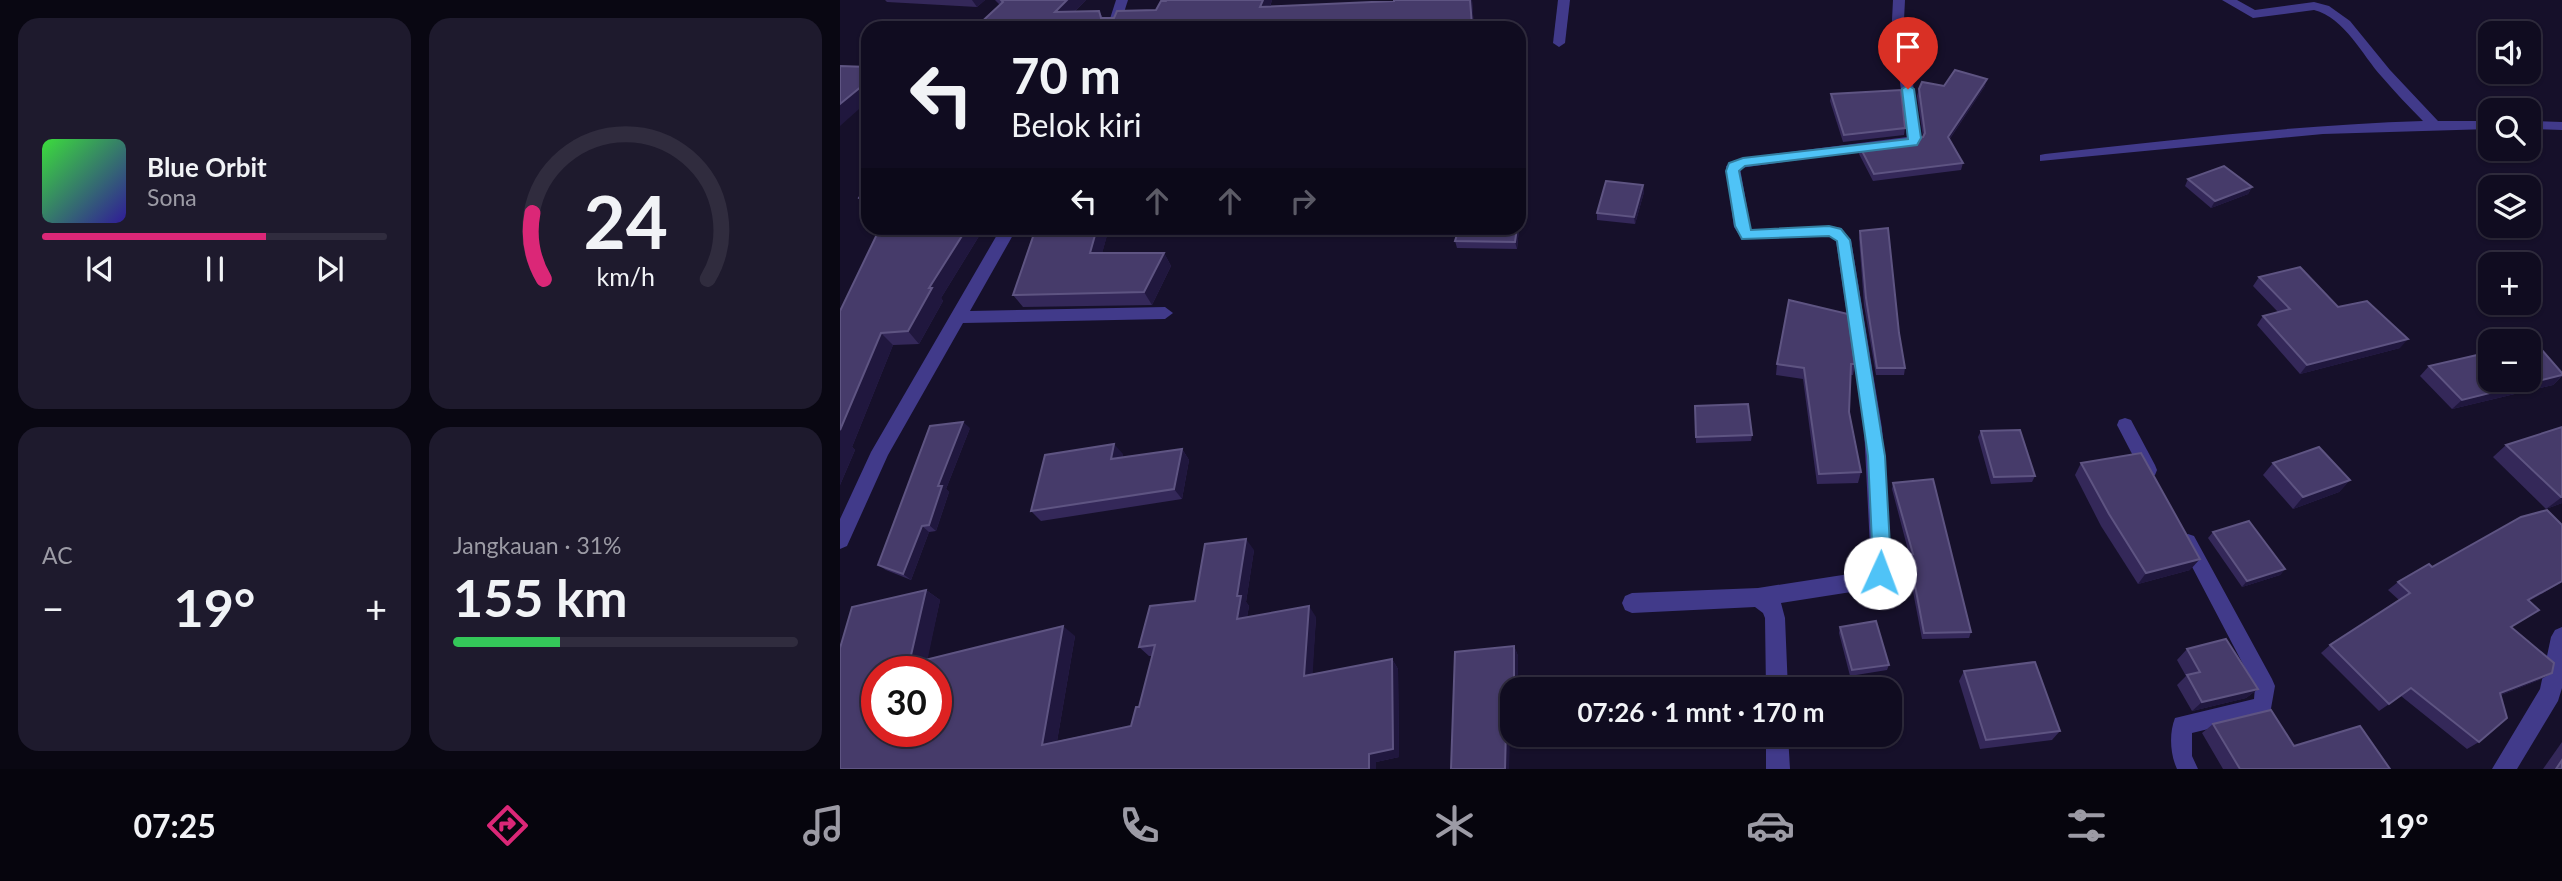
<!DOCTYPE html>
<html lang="id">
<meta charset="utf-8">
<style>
:root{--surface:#100c20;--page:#1e1a2d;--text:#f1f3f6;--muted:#9c9ba5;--line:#302c3e;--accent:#db2777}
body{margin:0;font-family:Lato,sans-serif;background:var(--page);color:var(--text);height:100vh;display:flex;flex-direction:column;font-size:26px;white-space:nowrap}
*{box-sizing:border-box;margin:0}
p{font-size:23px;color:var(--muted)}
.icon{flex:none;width:38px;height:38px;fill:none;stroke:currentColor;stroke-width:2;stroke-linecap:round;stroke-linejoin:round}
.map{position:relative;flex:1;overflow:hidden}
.panel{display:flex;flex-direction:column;gap:18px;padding:18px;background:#090712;width:840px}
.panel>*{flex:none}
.top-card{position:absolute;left:21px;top:21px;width:665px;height:214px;border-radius:21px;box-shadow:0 2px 5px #0004,0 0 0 2px var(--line);background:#100c20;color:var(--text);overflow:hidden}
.buttons{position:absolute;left:1638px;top:21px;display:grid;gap:14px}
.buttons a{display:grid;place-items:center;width:63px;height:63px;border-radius:14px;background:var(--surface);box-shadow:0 2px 5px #0004,0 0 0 2px var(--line);font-size:35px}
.speed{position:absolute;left:21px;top:656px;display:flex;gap:14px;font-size:35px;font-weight:700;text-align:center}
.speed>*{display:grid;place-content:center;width:91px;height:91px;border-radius:50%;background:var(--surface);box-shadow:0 2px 5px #0004,0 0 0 2px var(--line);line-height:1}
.speed .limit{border:10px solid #d22;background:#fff;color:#111}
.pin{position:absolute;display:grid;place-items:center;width:60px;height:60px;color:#fff;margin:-72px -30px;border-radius:50% 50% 50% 0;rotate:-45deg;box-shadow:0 0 7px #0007}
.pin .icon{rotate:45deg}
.me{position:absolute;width:77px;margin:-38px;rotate:2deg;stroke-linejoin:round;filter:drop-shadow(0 0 5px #0008)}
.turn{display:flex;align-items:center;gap:24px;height:147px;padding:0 35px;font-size:32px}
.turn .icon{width:91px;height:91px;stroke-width:2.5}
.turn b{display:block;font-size:49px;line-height:60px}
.lanes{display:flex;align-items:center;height:66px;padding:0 35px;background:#0003;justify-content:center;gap:35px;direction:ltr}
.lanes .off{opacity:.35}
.big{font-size:52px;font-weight:700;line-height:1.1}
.panel .card{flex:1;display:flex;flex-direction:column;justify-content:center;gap:10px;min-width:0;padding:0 24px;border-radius:21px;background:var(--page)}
.panel .dial{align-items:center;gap:0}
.dial svg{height:182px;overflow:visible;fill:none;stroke:var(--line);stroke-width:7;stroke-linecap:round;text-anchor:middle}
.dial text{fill:var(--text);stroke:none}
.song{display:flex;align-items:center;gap:21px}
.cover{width:84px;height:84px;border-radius:10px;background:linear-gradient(135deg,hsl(120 70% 55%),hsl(250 70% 35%))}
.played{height:7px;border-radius:4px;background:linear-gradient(90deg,var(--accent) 65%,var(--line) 65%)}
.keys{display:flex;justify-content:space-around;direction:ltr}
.heat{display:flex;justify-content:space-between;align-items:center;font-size:38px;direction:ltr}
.charge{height:10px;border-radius:5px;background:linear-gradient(90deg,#34c759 31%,var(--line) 0)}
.panel .tiles{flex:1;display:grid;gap:18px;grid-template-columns:repeat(2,1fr)}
.trip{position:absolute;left:660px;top:677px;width:402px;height:70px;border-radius:21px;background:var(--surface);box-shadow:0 2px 5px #0004,0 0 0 2px var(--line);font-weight:700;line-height:70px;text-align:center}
.tab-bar{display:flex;height:112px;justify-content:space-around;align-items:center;background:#06050d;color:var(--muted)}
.tab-bar .icon{width:49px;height:49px}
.tab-bar .current{color:var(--accent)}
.tab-bar b{font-size:32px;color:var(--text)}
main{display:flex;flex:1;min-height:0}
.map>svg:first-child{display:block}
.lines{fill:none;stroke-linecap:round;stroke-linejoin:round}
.service{fill:#413a8a;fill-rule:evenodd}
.minor{fill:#413a8a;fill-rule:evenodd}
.wall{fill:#342859}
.shaded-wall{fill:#20173e}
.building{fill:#463b6a;stroke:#5e5482;stroke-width:2;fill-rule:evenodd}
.route{fill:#4fc3f7;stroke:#337fa1;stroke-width:2}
</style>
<main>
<section class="panel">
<div class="tiles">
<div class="card">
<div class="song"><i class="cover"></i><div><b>Blue Orbit</b><p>Sona</p></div></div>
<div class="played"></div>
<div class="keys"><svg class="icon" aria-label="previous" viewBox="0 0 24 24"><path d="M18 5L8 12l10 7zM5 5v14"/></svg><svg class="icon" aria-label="pause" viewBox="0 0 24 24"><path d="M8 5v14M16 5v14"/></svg><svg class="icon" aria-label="next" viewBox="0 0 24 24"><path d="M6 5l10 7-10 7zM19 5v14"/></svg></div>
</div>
<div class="card dial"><svg viewBox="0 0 100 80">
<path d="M14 69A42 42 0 1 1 86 69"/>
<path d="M14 69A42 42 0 0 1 9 40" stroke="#db2777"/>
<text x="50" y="56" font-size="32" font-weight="700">24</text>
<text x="50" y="72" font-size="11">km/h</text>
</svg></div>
<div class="card"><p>AC</p>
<div class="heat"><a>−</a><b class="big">19°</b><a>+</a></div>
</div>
<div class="card"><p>Jangkauan · 31%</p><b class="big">155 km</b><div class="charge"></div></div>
</div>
</section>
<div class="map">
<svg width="1722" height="769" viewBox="0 0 1722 769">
<rect width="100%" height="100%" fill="#16102a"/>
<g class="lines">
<g class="service">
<path d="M1285 418 1291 420 1315 465 1317 470 1315 475 1309 477 1303 475 1277 425 1279 420Z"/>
<path d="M1348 534 1354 536 1432 679 1435 686 1430 714 1352 733V756L1358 769H1337C1330 754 1329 733 1335 718L1414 699 1415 687 1339 542 1342 536Z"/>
</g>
<g class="minor">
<path d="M276 0H288L279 28H267Z"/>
<path d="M718 0H730L725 43 719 47 713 43Z"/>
<path d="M1053 0H1065L1064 20 1081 140 1079 143 900 168 911 230 990 226 1001 228 1011 240 1042 428 1052 564 1047 579 1024 590 941 603 945 618 948 690H926L925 618 923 613 915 607 792 613 785 610 782 603 785 596 792 593 918 588 1022 572 1031 567 1024 428 996 241 990 236 902 239 894 227 886 166 903 158 1067 137 1052 20Z"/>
<path d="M1382 0H1397L1415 10 1474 2 1489 6 1510 21 1550 70 1598 121H1650V129L1483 134 1200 161V155L1205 154C1331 140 1456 125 1583 121 1569 107 1555 92 1542 77 1522 55 1505 18 1474 10L1413 18Z"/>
<path d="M1689 121 1722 122V130L1689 129Z"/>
<path d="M161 228H177L130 311 325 307 333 313 325 319 123 323 48 455 7 546 0 549V519L31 452Z"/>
<path d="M1722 627V688L1718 701 1677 769H1652L1700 689 1711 637 1715 630Z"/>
<path d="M926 735H948L950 769H926Z"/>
</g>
</g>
<g class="wall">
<path d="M45 0H145L137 7 47 2Z"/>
<path d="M155 0H246L234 12 259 11 263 18H274L316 10 327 0H432L430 7 632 0 634 28H135L160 5Z"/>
<path d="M1104 86H1145L1109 140 1123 163 1121 170 1033 181 1019 154 1020 147 1083 137 1077 96 1079 89Z"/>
<path d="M991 94 1065 128 1064 135 1003 142 990 101Z"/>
<path d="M1348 179 1412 187 1408 194 1371 208 1345 186Z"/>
<path d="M28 185V208L19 198Z"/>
<path d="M803 185 804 192 795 224 757 220V213Z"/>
<path d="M40 228H144L101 298 103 301 79 344 53 345 12 447 15 450 0 485V311Z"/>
<path d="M269 228 262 253H324L331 266 312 305 183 307 173 295Z"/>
<path d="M679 228 677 249 617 248 615 241Z"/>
<path d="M1020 231 1065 368 1064 375H1036L1024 305 1019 238Z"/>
<path d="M1419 277 1498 307 1560 348 1460 374 1417 325 1423 316 1438 312 1413 286Z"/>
<path d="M937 364H1015L1013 375H1010L1009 412 1021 472 1018 483 977 484 963 379 936 375Z"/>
<path d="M1589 366 1722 373V376L1713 385 1612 409 1580 376Z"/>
<path d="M855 406 912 435 911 441 856 443Z"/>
<path d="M1722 427V503L1706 509 1653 457 1666 445Z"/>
<path d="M130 428 106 489 109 492 96 531 89 532 71 580 46 570 38 565Z"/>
<path d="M1141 431 1195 476 1192 482 1151 484 1138 437Z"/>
<path d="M342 449 349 460 342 499 201 521 191 511 283 454 282 458Z"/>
<path d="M1241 463 1350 570 1298 584 1261 526 1235 475Z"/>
<path d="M1433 463 1510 480 1499 492 1453 509 1423 475Z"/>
<path d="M1053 483 1131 632 1129 638 1082 639 1067 560 1069 554 1052 489Z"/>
<path d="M1722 525V582L1689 601 1699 610 1671 627 1712 673 1699 680 1661 695 1639 742 1627 749 1561 696 1539 711 1481 653 1490 645 1559 600 1548 590 1558 582 1592 567Z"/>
<path d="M1373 532 1445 569 1440 575 1402 587 1368 538Z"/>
<path d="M414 550 406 602 409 606 407 617H476L472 674 552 659 558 669 559 757 536 762V769H0L86 590 100 600 87 659 235 636 217 741 291 726 299 707 312 656H309L299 647 355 601Z"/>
<path d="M1000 627 1049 665 1047 670 1010 676 999 633Z"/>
<path d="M674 646 678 656V690H672V735L678 736 670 737 611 769Z"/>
<path d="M1347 649 1418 689 1406 698 1352 711 1337 685 1346 676 1337 660Z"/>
<path d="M1124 671 1220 731 1212 740 1140 749 1119 681Z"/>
<path d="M1373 724 1454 746 1550 769H1383L1362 733Z"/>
<path d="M1722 742V769H1703Z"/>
</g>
<g class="shaded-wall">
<path d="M132 0H145L137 7Z"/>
<path d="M227 0H246L221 24 215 12Z"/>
<path d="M423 0H432L425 19 420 7Z"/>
<path d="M630 0H632L634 28H632V25Z"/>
<path d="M1147 79 1145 86 1106 144 1108 137Z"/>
<path d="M28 81V101L0 126V104Z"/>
<path d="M803 185 804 192 795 224 794 217Z"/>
<path d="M1412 187 1408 194 1371 208 1375 201Z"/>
<path d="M127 228H144L101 298 103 301 79 344 68 331 89 288Z"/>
<path d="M257 228H269L259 265 250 253Z"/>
<path d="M677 228H679L677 249 675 242Z"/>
<path d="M324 253 331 266 312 305 304 292Z"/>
<path d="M41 333 53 345 12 447 15 450 0 485V430Z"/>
<path d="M1568 339 1560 348 1460 374 1467 365Z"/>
<path d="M1722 375 1713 385 1612 409 1622 400Z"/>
<path d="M123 422 130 428 106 489 109 492 96 531 89 525 98 486Z"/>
<path d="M274 444 283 454 280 469 271 459Z"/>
<path d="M342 449 349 460 342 499 334 489Z"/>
<path d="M1510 480 1499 492 1453 509 1463 497Z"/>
<path d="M1722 497V503L1706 509Z"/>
<path d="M82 526 89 532 71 580 63 574Z"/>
<path d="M406 539 414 550 406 602 409 606 405 629 397 619V596Z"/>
<path d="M1360 559 1350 570 1298 584 1306 573Z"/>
<path d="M1445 569 1440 575 1402 587 1407 581Z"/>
<path d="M1722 581V582L1676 608 1688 600Z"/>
<path d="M86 590 100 600 85 672 69 664Z"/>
<path d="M469 606 476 617 472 685 464 676Z"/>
<path d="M223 626 235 636 215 753 202 745Z"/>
<path d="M674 646 678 656V690H674Z"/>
<path d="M552 659 558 669 559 757 536 762V769H529V754Z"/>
<path d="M1712 673 1699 680 1648 700 1660 693Z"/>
<path d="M1418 689 1406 698 1352 711 1362 702Z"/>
<path d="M666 728 670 737 669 769H665Z"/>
</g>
<g class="building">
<path d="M161 0H227L215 12 259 11 261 18H274L277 11 316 10 321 1H326L327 0H423L420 7 554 1V0H630L632 25 595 28H135L163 2Z"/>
<path d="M0 66 28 67V81L0 104Z"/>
<path d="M1115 70 1147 79 1108 137 1123 163 1034 174 1020 147 1083 137 1085 133 1079 89 1082 82 1104 86Z"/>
<path d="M1061 90 1065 128 1004 135 991 94Z"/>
<path d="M1384 166 1412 187 1375 201 1348 179Z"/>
<path d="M766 181 803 185 794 217 757 213Z"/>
<path d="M28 185V203L19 198Z"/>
<path d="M40 228H127L89 288H92L68 331 41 333 0 430V311Z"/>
<path d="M196 228H257L250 253H324L304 292 173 295Z"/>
<path d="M619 228H677L675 242 615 241Z"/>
<path d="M1048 228 1059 333 1065 368H1037L1026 298 1020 231Z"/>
<path d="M1460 267 1498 307 1527 301 1568 339 1467 365 1423 316 1450 309 1419 277Z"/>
<path d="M949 300 1008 314 1015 364H1011L1009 412 1021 472 979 474 964 368 937 364Z"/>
<path d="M1695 342 1722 373V375L1622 400 1589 366 1650 352V380H1689V344Z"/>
<path d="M908 404 912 435 856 437 855 406Z"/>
<path d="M123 422 98 486H102L89 525 82 526 63 574 38 565 90 426Z"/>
<path d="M1722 427V497H1721L1666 445Z"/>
<path d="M1180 430 1195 476 1154 477 1141 431Z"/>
<path d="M274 444 271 459 342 449 334 489 191 511 205 455Z"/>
<path d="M1479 447 1510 480 1463 497 1433 463Z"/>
<path d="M1301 453 1360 559 1306 573 1269 514 1241 463Z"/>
<path d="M1093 479 1131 632 1084 633 1069 554H1073L1053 483Z"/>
<path d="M1707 510 1722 525V581L1688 600 1699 610 1671 627 1714 663 1712 673 1660 693 1667 718 1639 742 1571 688 1549 704 1490 645 1570 593 1558 582 1589 564 1592 567 1681 517Z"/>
<path d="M1409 521 1445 569 1407 581 1373 532Z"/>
<path d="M406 539 397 596H401L397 619 469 606 464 676 552 659 553 749 529 754V769H0V648L12 607 86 590 69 664 223 626 202 745 291 726 296 707H299L315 645 299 647 310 606 355 601 365 544ZM37 672H96V732H37Z"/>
<path d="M1036 621 1049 665 1012 670 1000 627Z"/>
<path d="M1386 639 1418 689 1362 702 1347 675 1360 672 1347 649Z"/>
<path d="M674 646V690H672V727L666 728 665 769H611L615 652Z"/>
<path d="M1195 662 1220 731 1146 740 1124 671Z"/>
<path d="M1431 710 1454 746 1520 726 1550 769H1400L1373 724Z"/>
<path d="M1722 760V769H1716Z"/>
</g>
<path class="route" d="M1068 85 1074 89 1081 138 1077 145 905 166 899 171 911 230 989 226 1001 229 1010 240 1045 456 1051 564 1046 579 1040 582 1033 579 1030 573 1033 564 1028 456 997 241 989 236 902 239 895 226 886 171 889 163 903 158 1068 139 1062 89Z"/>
</svg>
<div class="buttons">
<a><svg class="icon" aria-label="sound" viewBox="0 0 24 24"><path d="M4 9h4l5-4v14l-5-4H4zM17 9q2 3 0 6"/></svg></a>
<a><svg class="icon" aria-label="search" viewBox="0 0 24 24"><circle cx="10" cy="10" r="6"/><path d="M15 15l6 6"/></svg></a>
<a><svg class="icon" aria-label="layers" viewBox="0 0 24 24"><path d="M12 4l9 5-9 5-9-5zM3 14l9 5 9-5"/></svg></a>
<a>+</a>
<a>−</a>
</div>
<div class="speed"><div class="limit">30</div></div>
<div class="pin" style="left:1068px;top:89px;background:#d93025"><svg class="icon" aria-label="arrive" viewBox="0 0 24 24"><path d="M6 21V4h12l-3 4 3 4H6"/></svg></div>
<svg class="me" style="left:1040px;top:573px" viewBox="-20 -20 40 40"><circle r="19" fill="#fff"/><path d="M0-13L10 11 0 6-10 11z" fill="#4fc3f7"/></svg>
<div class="trip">07:26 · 1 mnt · 170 m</div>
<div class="top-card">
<div class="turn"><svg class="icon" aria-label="left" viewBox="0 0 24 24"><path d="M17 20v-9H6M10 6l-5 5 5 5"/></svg><div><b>70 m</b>Belok kiri</div></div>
<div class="lanes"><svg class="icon" aria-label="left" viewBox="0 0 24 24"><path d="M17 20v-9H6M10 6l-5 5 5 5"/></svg><svg class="icon off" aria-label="ahead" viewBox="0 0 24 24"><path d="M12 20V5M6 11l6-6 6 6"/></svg><svg class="icon off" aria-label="ahead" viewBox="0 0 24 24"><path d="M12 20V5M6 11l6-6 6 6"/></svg><svg class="icon off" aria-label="right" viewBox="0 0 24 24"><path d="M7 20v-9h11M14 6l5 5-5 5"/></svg></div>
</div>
</div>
</main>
<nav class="tab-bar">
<b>07:25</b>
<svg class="icon current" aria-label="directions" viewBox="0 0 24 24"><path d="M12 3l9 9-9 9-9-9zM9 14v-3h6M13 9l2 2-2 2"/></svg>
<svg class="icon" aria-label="music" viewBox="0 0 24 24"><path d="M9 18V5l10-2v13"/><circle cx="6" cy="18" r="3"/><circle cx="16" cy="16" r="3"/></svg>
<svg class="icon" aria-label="phone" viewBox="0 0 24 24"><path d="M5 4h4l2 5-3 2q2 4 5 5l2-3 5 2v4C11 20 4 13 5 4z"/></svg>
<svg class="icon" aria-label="climate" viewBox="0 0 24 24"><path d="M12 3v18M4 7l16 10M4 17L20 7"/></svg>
<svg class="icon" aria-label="car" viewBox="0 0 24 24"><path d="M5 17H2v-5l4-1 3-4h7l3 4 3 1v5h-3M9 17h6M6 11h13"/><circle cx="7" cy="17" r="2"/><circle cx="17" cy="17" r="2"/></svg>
<svg class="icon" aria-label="filters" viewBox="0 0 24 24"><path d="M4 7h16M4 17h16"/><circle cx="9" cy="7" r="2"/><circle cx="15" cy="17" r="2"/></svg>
<b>19°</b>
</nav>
